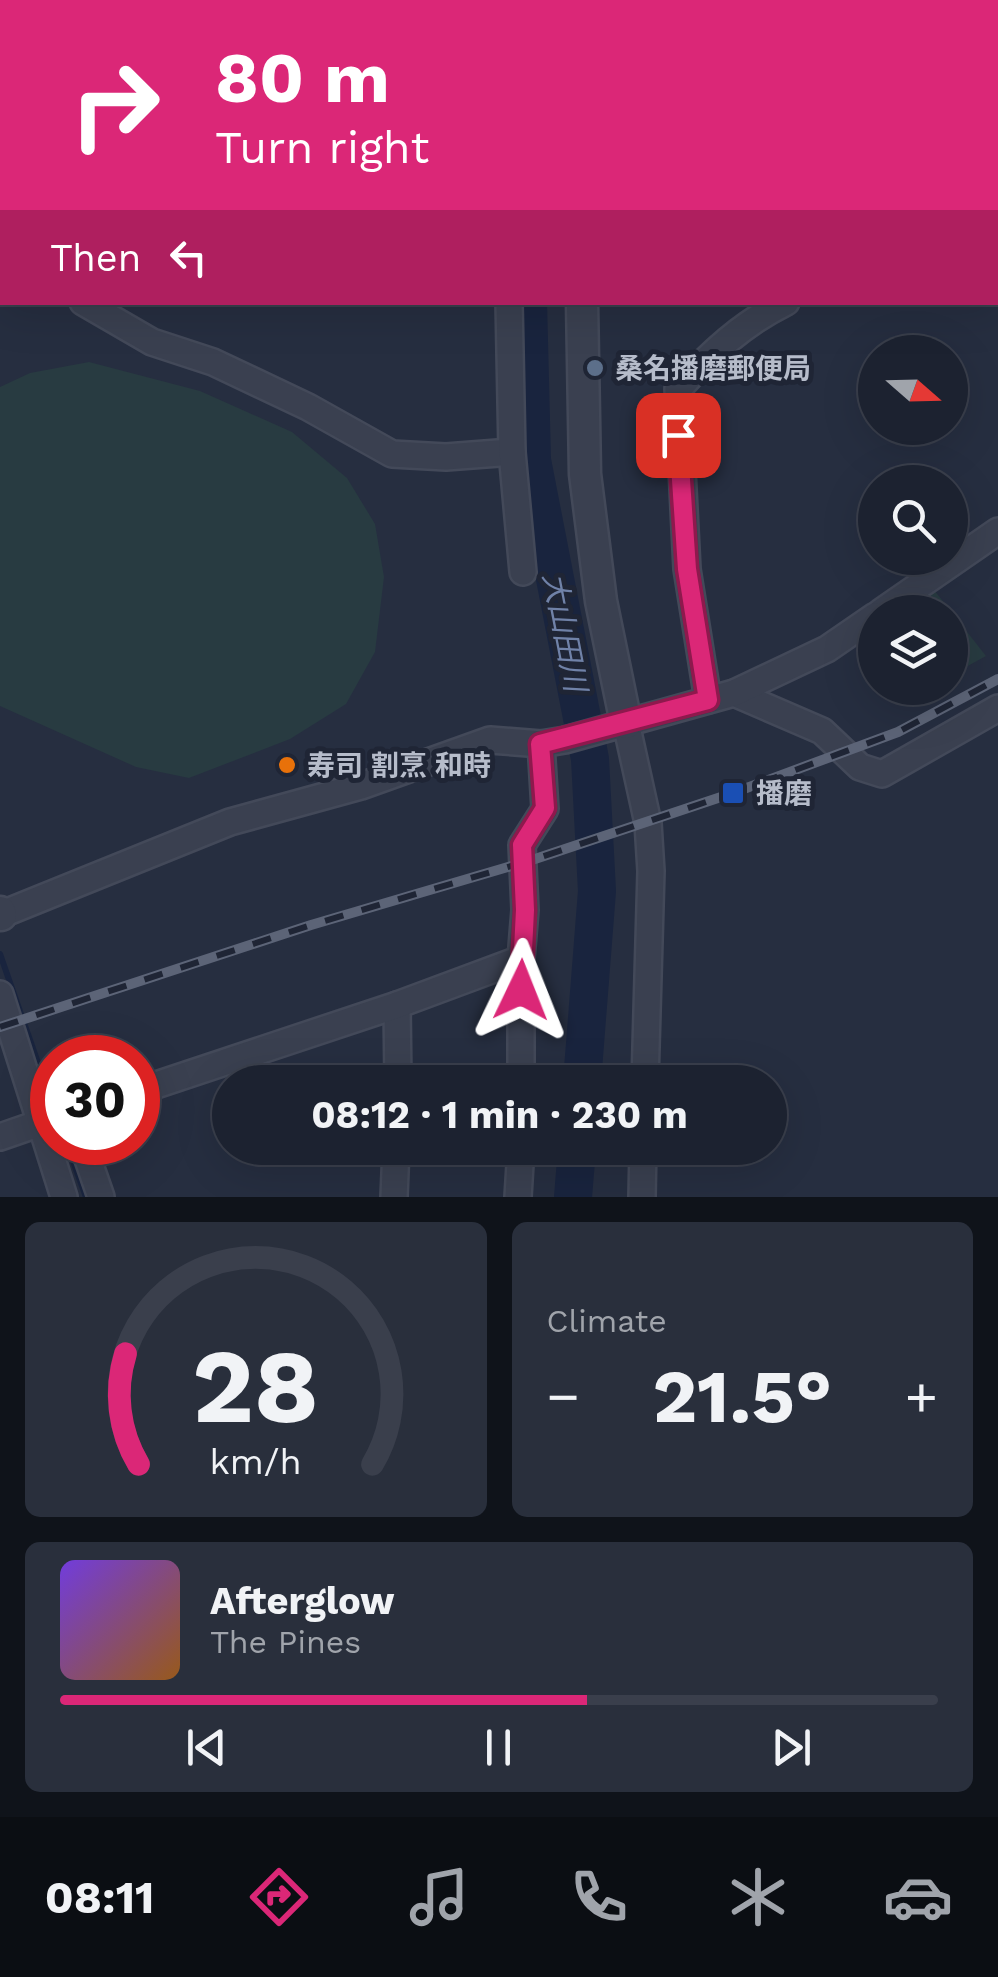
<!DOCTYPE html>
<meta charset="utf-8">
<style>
:root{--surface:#1c2230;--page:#292f3c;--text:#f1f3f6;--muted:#a0a4ab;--line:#3a3f4c;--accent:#db2777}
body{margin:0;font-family:"Work Sans","Noto Sans JP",sans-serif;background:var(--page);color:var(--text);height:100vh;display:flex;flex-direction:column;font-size:38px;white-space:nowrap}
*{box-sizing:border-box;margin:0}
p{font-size:32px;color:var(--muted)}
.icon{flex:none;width:55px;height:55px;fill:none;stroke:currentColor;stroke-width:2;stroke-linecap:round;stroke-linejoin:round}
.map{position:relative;height:1197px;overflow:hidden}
.details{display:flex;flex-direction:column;gap:25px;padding:25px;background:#0f131a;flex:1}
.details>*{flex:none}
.guide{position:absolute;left:0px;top:0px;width:1000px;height:305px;box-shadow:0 10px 40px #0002,0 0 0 2px var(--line);background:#db2777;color:#fff;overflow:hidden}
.needle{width:65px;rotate:110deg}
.controls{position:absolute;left:858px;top:335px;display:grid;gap:20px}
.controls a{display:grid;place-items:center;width:110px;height:110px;border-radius:50%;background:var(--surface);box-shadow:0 10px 40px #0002,0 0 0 2px var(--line);font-size:50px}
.speed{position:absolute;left:30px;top:1035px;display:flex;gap:20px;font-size:50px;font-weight:700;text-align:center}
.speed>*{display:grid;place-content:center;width:130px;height:130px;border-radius:50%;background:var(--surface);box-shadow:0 10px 40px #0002,0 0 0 2px var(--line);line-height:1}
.speed .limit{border:15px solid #d22;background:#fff;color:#111}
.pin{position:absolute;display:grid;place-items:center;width:85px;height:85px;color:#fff;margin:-42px;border-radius:20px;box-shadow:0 5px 15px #0006}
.me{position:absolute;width:110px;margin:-55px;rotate:2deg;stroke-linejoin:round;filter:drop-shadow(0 0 8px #0008)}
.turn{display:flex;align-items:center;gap:35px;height:210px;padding:0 50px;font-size:45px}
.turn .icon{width:130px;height:130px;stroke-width:2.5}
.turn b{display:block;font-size:70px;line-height:85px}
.then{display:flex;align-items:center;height:95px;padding:0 50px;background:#0003;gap:20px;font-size:38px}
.big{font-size:75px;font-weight:700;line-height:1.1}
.details .tile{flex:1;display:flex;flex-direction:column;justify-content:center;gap:15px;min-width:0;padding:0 35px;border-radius:15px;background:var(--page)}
.details .dial{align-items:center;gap:0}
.dial svg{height:260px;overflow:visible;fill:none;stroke:var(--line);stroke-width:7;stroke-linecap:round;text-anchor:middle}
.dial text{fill:var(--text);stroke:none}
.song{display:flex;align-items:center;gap:30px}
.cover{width:120px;height:120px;border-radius:15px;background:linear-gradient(135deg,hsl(260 70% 55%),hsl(30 70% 35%))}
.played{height:10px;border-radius:5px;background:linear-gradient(90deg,var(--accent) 60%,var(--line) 60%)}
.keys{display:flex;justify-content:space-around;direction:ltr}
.heat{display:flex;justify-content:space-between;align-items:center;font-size:55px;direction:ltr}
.details .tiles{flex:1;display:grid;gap:25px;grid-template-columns:1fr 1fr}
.tile:last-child{grid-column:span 2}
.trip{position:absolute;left:212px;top:1065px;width:575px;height:100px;border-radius:50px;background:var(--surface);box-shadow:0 10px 40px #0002,0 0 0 2px var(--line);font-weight:700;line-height:100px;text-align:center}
.tabs{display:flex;height:160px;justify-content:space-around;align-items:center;background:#0b0e13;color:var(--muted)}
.tabs .icon{width:70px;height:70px}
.tabs .current{color:var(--accent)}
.tabs b{font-size:45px;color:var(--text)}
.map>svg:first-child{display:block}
.green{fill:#283b41}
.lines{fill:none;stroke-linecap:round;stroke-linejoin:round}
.stream{stroke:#19243e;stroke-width:6}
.river{stroke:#19243e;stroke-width:38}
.minor-casing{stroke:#434959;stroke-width:30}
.tertiary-casing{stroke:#434959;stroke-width:35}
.minor{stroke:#3a4050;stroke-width:25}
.tertiary{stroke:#3a4050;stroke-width:30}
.rail-casing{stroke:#5c6477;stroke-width:10}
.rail{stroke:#1f2535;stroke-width:6;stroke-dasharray:19;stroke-linecap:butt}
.route-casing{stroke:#8e194d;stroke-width:25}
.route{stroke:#db2777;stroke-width:18}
.service-dot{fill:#5c6f8a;stroke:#1f2535;stroke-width:4}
.food-dot{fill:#e8710a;stroke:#1f2535;stroke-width:4}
.transit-dot{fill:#1a4fb4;stroke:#1f2535;stroke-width:4}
.labels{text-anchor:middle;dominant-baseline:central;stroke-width:10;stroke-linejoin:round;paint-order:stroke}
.poi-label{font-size:28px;font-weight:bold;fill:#b6bcca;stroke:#1f2535;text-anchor:start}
.water-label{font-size:30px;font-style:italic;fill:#7082a8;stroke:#1f2535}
</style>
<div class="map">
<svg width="998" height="1197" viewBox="0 0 998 1197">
<rect width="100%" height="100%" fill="#262e40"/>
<g class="green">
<path d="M89 362 200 391 292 432 347 478 375 524 384 577 375 652 346 704 290 739 189 778 136 767 0 706V387L30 373Z"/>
<path d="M934 590 986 656 964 668 950 649V612H922L914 602Z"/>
</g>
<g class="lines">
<g class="stream">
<path d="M0 954 52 1103"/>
<path d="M66 1142 86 1197"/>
</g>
<g class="river">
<path d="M540 2V0"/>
<path d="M528 302 532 460 590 759 597 891 582 1082"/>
<path d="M573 1197 577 1148"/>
</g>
<g class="minor-casing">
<g id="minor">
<path d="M0 1 3 2"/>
<path d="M180 2 181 0"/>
<path d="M340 2V0"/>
<path d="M450 2 451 0"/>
<path d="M522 2 523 0"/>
<path d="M700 2 701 0"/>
<path d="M998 152V151"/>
<path d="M0 182 2 183"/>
<path d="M0 265 2 266"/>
<path d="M83 302 152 342 213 362 308 407 392 454 446 457 512 452"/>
<path d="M509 302 512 452 523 572"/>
<path d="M881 612 998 531"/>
<path d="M734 693 822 731 860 767 882 774 998 708"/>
<path d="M708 700 687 569 678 389C711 353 742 324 786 302"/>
<path d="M626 723 648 823 651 871 645 1082"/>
<path d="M0 915 230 822 361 786 490 740 541 744 565 740 734 693 827 649 875 616"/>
<path d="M0 994 64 1197"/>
<path d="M397 1005 398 1082"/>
<path d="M521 1082V959L525 910 522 845 545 809 541 744"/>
<path d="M138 1091 397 1005 521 959"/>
<path d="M0 1137 52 1119"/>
<path d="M82 1142 101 1197"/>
<path d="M394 1197 396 1148"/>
<path d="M518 1197 521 1148"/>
<path d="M642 1197 643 1148"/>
</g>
</g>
<g class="tertiary-casing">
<g id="tertiary">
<path d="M598 2V0"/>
<path d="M582 302 585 474 601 601 626 723"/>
<path d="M0 912 1 915"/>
</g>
</g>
<use href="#minor" class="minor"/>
<use href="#tertiary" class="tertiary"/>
<g class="rail-casing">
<path id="rail" d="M0 1027 311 925 535 859 733 793 898 732 998 679"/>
</g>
<use href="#rail" class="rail"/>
</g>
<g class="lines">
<g class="route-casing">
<path id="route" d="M521 990 525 910 522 845 545 808 540 744 708 700 687 569 678 435"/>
</g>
<use href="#route" class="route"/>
</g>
<circle class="service-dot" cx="595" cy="368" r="10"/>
<circle class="food-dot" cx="287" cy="765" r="10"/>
<rect class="transit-dot" x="721" y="781" width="24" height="24" rx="5"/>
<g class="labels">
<g class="poi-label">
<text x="615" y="368">桑名播磨郵便局</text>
<text x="307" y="765">寿司 割烹 和時</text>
<text x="756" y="793">播磨</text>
</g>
<g class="water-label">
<text transform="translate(565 632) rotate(79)">大山田川</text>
</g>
</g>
</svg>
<div class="controls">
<a><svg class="needle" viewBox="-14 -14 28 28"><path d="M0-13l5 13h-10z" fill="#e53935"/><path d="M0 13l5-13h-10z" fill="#a0a4ab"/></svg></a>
<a><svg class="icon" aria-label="search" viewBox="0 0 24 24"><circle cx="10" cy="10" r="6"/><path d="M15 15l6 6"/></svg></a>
<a><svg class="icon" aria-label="layers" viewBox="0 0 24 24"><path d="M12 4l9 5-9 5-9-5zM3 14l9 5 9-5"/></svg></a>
</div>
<div class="speed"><div class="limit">30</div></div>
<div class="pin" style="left:678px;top:435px;background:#d93025"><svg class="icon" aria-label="arrive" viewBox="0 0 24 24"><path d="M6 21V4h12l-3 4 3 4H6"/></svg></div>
<svg class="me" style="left:521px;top:990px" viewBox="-20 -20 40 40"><path d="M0-17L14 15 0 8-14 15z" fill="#db2777" stroke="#fff" stroke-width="4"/></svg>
<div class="trip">08:12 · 1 min · 230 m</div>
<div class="guide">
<div class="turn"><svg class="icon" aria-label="right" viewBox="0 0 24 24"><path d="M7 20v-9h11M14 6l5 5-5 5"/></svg><div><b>80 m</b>Turn right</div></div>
<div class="then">Then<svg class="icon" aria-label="left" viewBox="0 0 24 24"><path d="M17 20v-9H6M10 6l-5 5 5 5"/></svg></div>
</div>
</div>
<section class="details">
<div class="tiles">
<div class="tile dial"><svg viewBox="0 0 100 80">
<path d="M14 69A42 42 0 1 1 86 69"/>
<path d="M14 69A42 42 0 0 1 10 35" stroke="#db2777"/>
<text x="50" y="56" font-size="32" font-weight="700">28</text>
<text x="50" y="72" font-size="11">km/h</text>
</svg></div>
<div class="tile"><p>Climate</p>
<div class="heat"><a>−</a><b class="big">21.5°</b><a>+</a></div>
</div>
<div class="tile">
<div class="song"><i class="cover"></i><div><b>Afterglow</b><p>The Pines</p></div></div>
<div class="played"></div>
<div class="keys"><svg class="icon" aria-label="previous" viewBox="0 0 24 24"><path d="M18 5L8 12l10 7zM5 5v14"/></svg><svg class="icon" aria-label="pause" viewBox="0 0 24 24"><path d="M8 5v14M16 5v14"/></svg><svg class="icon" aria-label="next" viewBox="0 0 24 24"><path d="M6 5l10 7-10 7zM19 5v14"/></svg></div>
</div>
</div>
</section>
<nav class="tabs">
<b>08:11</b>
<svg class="icon current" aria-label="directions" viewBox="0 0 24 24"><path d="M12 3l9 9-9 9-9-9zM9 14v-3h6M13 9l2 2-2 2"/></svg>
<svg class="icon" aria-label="music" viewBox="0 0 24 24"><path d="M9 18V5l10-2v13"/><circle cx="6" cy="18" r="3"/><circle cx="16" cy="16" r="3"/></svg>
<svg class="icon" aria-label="phone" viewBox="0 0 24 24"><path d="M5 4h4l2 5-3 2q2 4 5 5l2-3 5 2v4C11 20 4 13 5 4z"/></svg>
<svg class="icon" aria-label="climate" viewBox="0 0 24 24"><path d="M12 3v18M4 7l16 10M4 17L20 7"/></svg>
<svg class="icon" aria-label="car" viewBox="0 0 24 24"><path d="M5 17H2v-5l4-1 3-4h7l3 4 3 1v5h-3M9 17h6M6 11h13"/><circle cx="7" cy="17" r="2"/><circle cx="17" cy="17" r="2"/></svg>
</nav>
